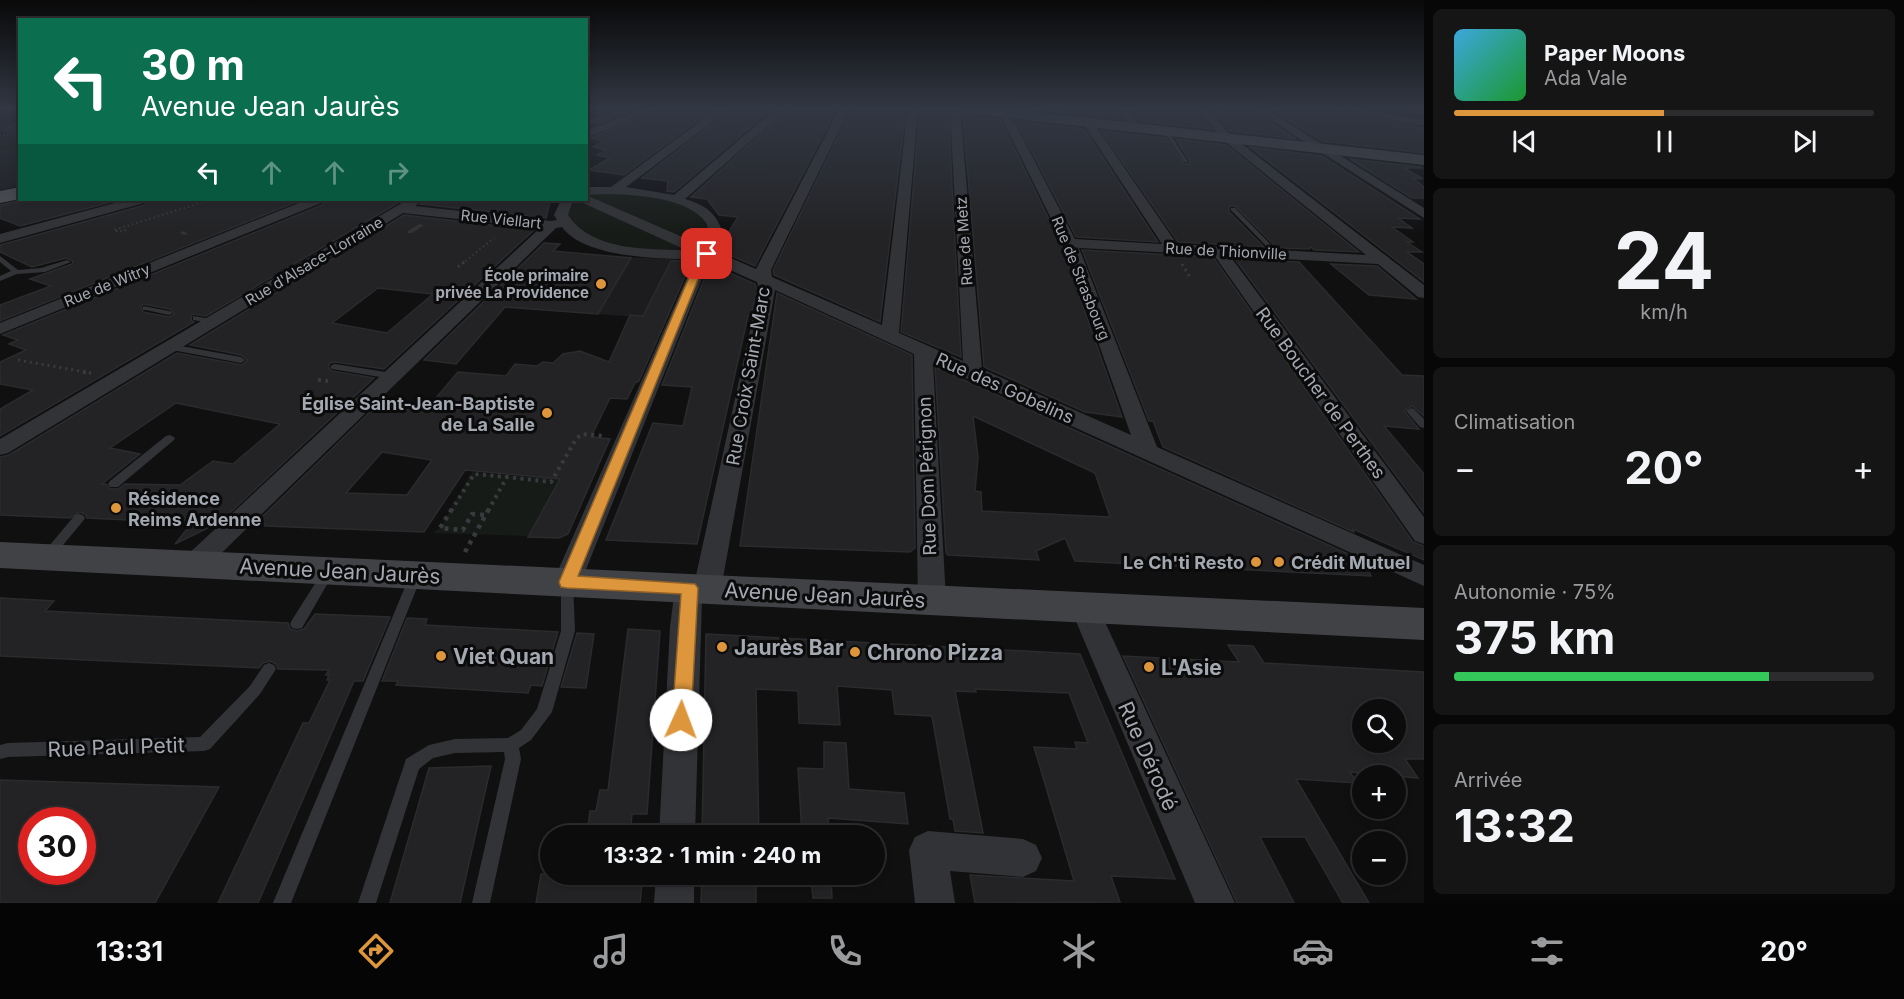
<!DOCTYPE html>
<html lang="fr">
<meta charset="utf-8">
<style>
:root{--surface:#0c0c0d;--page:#151516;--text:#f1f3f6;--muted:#9a9b9d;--line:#2c2c2e;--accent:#de963c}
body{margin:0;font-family:Inter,sans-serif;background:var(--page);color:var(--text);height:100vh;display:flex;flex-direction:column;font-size:22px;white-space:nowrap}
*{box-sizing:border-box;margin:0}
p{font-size:20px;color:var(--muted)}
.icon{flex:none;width:33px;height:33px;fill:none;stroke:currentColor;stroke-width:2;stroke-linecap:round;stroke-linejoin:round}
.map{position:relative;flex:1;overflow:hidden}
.sheet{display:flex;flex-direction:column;gap:9px;padding:9px;background:#070707;width:480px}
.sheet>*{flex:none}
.hud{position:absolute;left:18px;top:18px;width:570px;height:183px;border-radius:0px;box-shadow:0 3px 9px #0003,0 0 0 2px var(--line);background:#0b6e4f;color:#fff;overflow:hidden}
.buttons{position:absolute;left:1352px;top:699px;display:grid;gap:12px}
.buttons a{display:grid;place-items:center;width:54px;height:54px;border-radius:50%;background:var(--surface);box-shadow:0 3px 9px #0003,0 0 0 2px var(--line);font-size:30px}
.speed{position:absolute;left:18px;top:807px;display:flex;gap:12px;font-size:30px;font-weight:700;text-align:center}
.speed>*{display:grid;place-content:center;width:78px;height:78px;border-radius:50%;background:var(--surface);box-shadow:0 3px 9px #0003,0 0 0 2px var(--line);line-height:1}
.speed .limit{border:9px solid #d22;background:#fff;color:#111}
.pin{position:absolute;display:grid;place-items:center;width:51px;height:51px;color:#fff;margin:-26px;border-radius:12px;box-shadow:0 3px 9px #0006}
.me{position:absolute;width:66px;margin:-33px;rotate:2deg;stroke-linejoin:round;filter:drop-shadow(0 0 4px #0008)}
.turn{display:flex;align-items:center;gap:21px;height:126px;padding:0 24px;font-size:27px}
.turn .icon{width:78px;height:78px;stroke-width:2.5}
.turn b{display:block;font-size:42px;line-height:51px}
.lanes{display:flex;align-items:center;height:57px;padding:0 24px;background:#0003;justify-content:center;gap:30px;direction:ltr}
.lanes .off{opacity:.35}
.big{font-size:45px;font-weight:700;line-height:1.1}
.sheet .tile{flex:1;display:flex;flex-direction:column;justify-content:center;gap:9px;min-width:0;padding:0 21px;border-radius:9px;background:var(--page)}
.sheet .dial{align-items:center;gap:0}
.dial b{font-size:78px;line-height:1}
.song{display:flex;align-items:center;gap:18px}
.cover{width:72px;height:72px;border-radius:9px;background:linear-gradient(135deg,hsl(200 70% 55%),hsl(130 70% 35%))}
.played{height:6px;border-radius:3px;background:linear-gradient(90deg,var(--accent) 50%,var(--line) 50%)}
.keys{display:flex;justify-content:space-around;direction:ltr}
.heat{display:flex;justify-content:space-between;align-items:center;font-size:33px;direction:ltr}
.charge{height:9px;border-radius:4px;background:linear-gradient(90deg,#34c759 75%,var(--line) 0)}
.trip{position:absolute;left:540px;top:825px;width:345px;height:60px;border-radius:30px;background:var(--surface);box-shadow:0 3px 9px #0003,0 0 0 2px var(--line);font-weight:700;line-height:60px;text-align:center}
.dock{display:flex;height:96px;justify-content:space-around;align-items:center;background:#050505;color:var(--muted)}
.dock .icon{width:42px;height:42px}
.dock .active{color:var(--accent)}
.dock b{font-size:27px;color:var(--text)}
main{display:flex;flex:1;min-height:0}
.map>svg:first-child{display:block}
.built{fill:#1c1c1e}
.green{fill:#171b17}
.building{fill:#232325;stroke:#2a2b2d;stroke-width:1.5;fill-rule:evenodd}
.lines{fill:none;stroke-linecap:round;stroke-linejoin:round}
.path-far4{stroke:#383a3d;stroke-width:1.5;stroke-dasharray:1.5 2;stroke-linecap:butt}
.path-far3{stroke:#383a3d;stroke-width:2;stroke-dasharray:1.5 3;stroke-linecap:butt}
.path-far2{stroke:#383a3d;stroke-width:3;stroke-dasharray:2 4;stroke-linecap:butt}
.path-far1{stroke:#383a3d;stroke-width:4;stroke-dasharray:3 4.5;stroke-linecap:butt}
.path{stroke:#383a3d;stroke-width:4.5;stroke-dasharray:4 5;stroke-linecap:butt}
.service{fill:#323336;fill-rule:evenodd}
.minor{fill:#323336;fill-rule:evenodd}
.secondary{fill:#404246;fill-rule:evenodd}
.primary{fill:#4e5055;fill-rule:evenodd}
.route{fill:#de963c;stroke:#906227;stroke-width:1.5}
.poi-dot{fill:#de963c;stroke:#0b0b0c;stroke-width:2}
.labels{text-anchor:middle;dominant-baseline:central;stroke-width:6;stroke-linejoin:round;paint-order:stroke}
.far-street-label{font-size:15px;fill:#a3a8b1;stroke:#0b0b0c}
.far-poi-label{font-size:15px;font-weight:bold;fill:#a3a8b1;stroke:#0b0b0c;text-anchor:end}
.street-label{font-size:18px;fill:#a3a8b1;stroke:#0b0b0c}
.poi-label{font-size:18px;font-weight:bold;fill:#a3a8b1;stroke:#0b0b0c;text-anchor:end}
.near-street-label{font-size:21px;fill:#a3a8b1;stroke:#0b0b0c}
.near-poi-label{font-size:21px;font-weight:bold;fill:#a3a8b1;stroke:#0b0b0c;text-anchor:start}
</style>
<main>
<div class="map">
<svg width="1424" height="903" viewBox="0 0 1424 903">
<rect width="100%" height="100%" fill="#101011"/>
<g class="built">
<path d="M12 135 20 138 19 186 0 190V137Z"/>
<path d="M553 251 624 257 689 260 663 319 505 307Z"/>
</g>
<g class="green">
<path d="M19 122V147L0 151V138L12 135 0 131V126Z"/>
<path d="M593 191C631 194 697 190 711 235 700 242 688 248 676 249 649 252 598 245 576 228 572 225 569 217 566 213L571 200H586L587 194Z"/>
<path d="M566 468 528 536 433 533 440 528 473 471 474 473 547 478 552 470Z"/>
</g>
<g class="building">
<path d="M626 108H639L598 124 589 122Z"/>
<path d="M663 108H715L624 175 589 170 610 158 597 155 607 150 593 147 605 141 591 138Z"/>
<path d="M733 108H773L674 192 667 191 668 181 642 178Z"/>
<path d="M790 108H837L755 266 718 250 738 217 719 215 707 199 691 197Z"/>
<path d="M852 108H906L880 322 774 275 773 270Z"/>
<path d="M920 108H948L961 357 901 332Z"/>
<path d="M1021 108H1115L1122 119Z"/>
<path d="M1130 108 1196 110 1212 129 1139 121Z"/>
<path d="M1227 108 1250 109 1296 139 1230 131 1213 111 1231 112Z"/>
<path d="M1327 108 1424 128V153L1322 141 1270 109Z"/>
<path d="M963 115 1000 119 1061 244 1122 417 1085 412 984 367Z"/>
<path d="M1016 121 1084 129 1158 242 1076 237Z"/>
<path d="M1101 131 1166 138 1184 164H1189L1190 161 1176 139 1226 145 1359 252 1314 250 1311 247 1309 249 1277 248 1235 206H1229V212L1264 247 1178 242Z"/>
<path d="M1250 147 1322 156 1420 219 1398 218 1412 228 1392 227 1413 242H1407L1422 252H1407L1424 264V282Z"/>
<path d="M1350 159 1420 167 1423 168H1404L1423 179 1413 178 1424 187V198H1412Z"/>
<path d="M22 200H119L20 226 0 218V205Z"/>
<path d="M148 200H301L0 321V305L51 286 30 279 72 264 73 261 66 258 32 267 0 252V245L145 205Z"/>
<path d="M325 200H403L206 316 192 314 191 320 194 322 0 436V409L33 390 0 384V362L26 350 9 344 18 340 3 335 322 205ZM143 304 169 309 175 314 169 317 143 312 141 306Z"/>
<path d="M550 202 546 218 420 204 422 203Z"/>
<path d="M404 215 534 230 384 369 335 362 330 363 328 367 332 371 374 378 220 522 175 544 192 523 87 518 85 514 80 512 70 518 0 515V457L9 455 177 353 242 365 247 360 241 355 190 345ZM378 288 433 294 387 333 332 323ZM176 403 280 424 233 464 213 461 180 485 125 484 118 489H110L106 484H102L140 454 110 448Z"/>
<path d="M544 243 560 244 553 251 631 258 598 314 505 307 456 364 424 360Z"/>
<path d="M1082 250 1213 257 1413 542 1424 546V560L1353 529 1354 532 1163 447 1153 421H1149Z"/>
<path d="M1235 259 1299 262 1402 375 1424 376V416L1412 406 1404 411 1419 429 1384 426 1424 474V513Z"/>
<path d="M671 261H692L639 381 635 383 627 399 610 398 591 437 610 439 568 534 559 538 528 537 560 479 465 470 424 532 265 526 261 518 376 406 424 412 458 372 506 376 515 364 537 366 543 362 553 363 563 354 580 351 609 362 630 315 643 316ZM382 452 432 460 407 495 346 493Z"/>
<path d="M710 264 755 284 757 290 751 316H748L697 544 606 540 653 423 683 426 692 387 662 385Z"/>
<path d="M1331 264 1377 266 1416 299 1369 295Z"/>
<path d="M777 293 912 355 915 548 910 552 740 546Z"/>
<path d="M935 367 1366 562 1371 576 1075 561 1065 538 1036 551 1039 560 948 555 946 553ZM973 416 1095 473 1110 517 982 511 981 492 975 491 978 457Z"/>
<path d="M0 598 54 601 45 611 288 623 290 629 297 631 304 629 315 614 390 617 363 681H354L258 903H218L303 723H309L330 680H327L329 675H326L329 670 278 669 276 664 270 661 263 663 259 668 0 656Z"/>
<path d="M407 618 427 619 425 625 558 632 542 686 531 685 528 693 396 685 398 681H382Z"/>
<path d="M628 629 660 631 647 814H632L630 836H587L590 811H596L600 790H608Z"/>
<path d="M577 633 594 634 586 688 561 687Z"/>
<path d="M706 634 1080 654 1175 879 1111 876 1120 902 975 903 970 875 1074 881 1034 747 1077 749 1075 742 1088 743 1069 693 975 689 976 692 955 691 983 833 955 831 953 819H950L932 716 895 714 892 690 837 686 840 725 799 723 798 691 756 689 759 836H702Z"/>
<path d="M1228 645 1253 646 1264 663 1424 672V759H1405L1418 778 1350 772 1357 783 1296 779 1369 903H1343L1305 837H1260L1294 903H1237L1123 656 1239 662ZM1362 710H1395V742H1362Z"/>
<path d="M824 742 846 743 849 789 904 793 908 824 828 818 829 835H802L798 768 824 769Z"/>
<path d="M491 766 460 903H390L429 768Z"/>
<path d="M0 780 30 781 219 787 155 903H0ZM32 820H82V872H32Z"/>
<path d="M541 874H643L640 903H536Z"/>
<path d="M702 874H756V903H701Z"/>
<path d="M811 879H831L832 898H813Z"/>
</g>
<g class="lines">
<g class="path-far4">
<path d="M20 125 7 127 20 132"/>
<path d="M0 136 19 133"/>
</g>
<g class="path-far3">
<path d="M126 230 119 232 114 230 210 200"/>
<path d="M462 264 494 238"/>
</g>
<g class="path-far2">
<path d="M1182 264 1191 279"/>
<path d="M458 267 464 262"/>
<path d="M18 360 91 373"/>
</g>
<g class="path-far1">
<path d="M83 372 91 373"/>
<path d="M318 380 328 381"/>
<path d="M451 511 474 474 507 477"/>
<path d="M488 511 507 477 551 482 576 439 582 434 605 436"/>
</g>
<g class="path">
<path d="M452 509 440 528 463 530 472 514 485 515"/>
<path d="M465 552 489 509"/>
</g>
<g class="service">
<path d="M1163 130H1167L1188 162H1184Z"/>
<path d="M1231 208H1235L1279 253V255H1275L1231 210Z"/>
<path d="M419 224 424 225 412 233H408V231Z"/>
<path d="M183 231 187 233V235L181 234V232Z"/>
<path d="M0 256 18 270 41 268 67 260 71 262 45 272 17 274 0 281V276L11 271 0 262Z"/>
<path d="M143 306 169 311 173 313 169 315 146 310H143Z"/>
<path d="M193 316 212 319 216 321 212 323 193 320Z"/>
<path d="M170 344 241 357 245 360 241 363 167 349 166 347Z"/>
<path d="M335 364 392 373 397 376 392 379 332 369 330 367 332 365Z"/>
<path d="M1411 408 1414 409 1424 419V428L1420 427 1406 411Z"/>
<path d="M170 435 175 438 174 440 118 487H110L108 484 110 481 166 436Z"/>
<path d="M79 514 83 515 85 518 83 521 53 557H45L43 554 45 551 75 515Z"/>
<path d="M327 569 331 571 333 574 302 628 297 629 292 628 290 624 292 620 323 571Z"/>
<path d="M416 570 420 572 422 575 291 903H273L410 575 412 572Z"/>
<path d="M567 578 572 580 573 583 575 631 552 712 531 740 519 748 521 759 490 903H472L505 759 504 752 455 753 433 758 419 769 376 903H358L406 759 429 745 455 739 508 738 521 730 537 709 561 631V583L562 580Z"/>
<path d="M269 663 274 665 276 669 260 694 210 749 204 751 8 757 0 759V745L8 743 200 737 250 686 264 665Z"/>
</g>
<g class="minor">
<path d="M646 108H661L586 138V131Z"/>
<path d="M719 108H731L626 187 674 195 777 108H788L685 199C708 206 717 214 724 236L715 251 756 269 840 108H850L771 270 772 277 882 325 908 108H918L899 333 963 361 950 108H960L982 369 1131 435 1063 243 997 108H1007L1075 239 1162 244 1083 123 1088 120 1092 121 1177 244 1366 255 1222 139 1198 108H1208L1230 135 1424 285V298L1418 297 1378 264 1230 256 1424 517V544L1415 541 1214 255 1079 248 1157 447 1424 565V586L933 363 946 600 942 608 932 611 922 608 918 600 914 354 775 290 721 589 717 596 707 599 702 598 695 836H659L670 627 675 588 679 581 689 578 695 580 759 290 757 282 709 261 581 582 577 589 567 592 557 589 553 582 695 259C660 259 584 258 562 227L556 228 203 571 194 574 185 571 181 564 185 557 540 228 403 213 8 453 0 455V439L407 200H422L415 206 551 221 557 220 554 215 561 200H573L568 215C591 251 648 249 686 250L581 202 580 200H586V195L703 246 710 236C708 232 708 226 706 223 687 194 617 193 586 195V187H611Z"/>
<path d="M1117 108H1127L1140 127 1139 129H1131Z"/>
<path d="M1252 108H1264L1424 208V218Z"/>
<path d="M1329 108H1354L1424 120V126Z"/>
<path d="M126 200H146L144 203 0 243V234Z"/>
<path d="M306 200H323L321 203 0 334V323Z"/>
<path d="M1084 596 1094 599 1098 607 1235 903H1195L1070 607 1074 599Z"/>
<path d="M928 831 1023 839 1036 845 1042 858 1036 871 1023 877 950 871 955 903H915L909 850 915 837Z"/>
<path d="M656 874H694V903H654Z"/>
</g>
<g class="secondary">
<path d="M950 108H997L1424 155V165L957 112Z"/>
<path d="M0 542 1424 608V640L0 568Z"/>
</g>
<path class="primary" d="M20 187V199L0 203V191Z"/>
</g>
<linearGradient id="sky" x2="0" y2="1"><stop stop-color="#090909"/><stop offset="0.46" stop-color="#313743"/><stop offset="1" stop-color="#313743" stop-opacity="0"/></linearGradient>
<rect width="1424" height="235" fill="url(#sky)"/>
<path class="route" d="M704 252 712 254 705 262 578 576 695 584 698 588 691 720 688 726 681 729 674 726 672 720 681 594 567 588 561 587 559 582 696 261Z"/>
<g class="poi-dot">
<circle cx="601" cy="284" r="6"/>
<circle cx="547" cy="413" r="6"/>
<circle cx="116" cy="508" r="6"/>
<circle cx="1256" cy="562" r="6"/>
<circle cx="1279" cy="562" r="6"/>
<circle cx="722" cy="647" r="6"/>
<circle cx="855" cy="652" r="6"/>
<circle cx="441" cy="656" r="6"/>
<circle cx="1149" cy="667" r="6"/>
</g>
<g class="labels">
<g class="far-street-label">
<text transform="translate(501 219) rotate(6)">Rue Viellart</text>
<text transform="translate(964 241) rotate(-94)">Rue de Metz</text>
<text transform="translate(1226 251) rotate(3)">Rue de Thionville</text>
<text transform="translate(314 261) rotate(-31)">Rue d'Alsace-Lorraine</text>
<text transform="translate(1081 278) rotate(68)">Rue de Strasbourg</text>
<text transform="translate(107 285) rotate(-22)">Rue de Witry</text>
</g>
<g class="far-poi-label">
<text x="589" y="275">École primaire<tspan x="589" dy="17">privée La Providence</tspan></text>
</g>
<g class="street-label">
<text transform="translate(748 376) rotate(-80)">Rue Croix Saint-Marc</text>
<text transform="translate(1005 388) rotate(24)">Rue des Gobelins</text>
<text transform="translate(1321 393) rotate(54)">Rue Boucher de Perthes</text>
<text transform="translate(927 476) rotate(-92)">Rue Dom Pérignon</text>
</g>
<g class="poi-label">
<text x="535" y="403">Église Saint-Jean-Baptiste<tspan x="535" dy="21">de La Salle</tspan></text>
<text x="128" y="498" text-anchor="start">Résidence<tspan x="128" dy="21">Reims Ardenne</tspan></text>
<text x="1244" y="562">Le Ch'ti Resto</text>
<text x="1291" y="562" text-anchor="start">Crédit Mutuel</text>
</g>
<g class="near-street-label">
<text transform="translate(340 571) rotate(3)">Avenue Jean Jaurès</text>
<text transform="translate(825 595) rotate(3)">Avenue Jean Jaurès</text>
<text transform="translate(116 747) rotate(-2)">Rue Paul Petit</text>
<text transform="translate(1148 756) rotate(66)">Rue Dérodé</text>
</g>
<g class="near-poi-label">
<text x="734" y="647">Jaurès Bar</text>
<text x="867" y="652">Chrono Pizza</text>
<text x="453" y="656">Viet Quan</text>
<text x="1161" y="667">L'Asie</text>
</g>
</g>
</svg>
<div class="buttons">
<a><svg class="icon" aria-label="search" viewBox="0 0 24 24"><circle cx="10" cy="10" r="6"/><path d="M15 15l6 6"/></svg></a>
<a>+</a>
<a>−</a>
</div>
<div class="speed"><div class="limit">30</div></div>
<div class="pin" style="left:707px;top:254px;background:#d93025"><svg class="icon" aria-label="arrive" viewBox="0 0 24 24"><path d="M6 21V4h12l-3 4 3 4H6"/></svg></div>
<svg class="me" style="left:681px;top:720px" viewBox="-20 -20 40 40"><circle r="19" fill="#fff"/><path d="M0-13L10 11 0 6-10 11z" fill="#de963c"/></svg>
<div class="trip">13:32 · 1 min · 240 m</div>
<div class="hud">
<div class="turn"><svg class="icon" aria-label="left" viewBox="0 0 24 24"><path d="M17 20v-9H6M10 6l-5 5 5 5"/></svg><div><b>30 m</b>Avenue Jean Jaurès</div></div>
<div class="lanes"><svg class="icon" aria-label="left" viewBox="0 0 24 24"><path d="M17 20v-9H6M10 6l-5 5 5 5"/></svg><svg class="icon off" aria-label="ahead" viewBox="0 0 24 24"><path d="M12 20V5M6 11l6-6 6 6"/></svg><svg class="icon off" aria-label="ahead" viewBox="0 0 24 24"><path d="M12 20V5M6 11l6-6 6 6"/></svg><svg class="icon off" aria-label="right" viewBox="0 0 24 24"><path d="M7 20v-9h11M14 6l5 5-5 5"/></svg></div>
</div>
</div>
<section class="sheet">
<div class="tile">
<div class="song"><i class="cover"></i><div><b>Paper Moons</b><p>Ada Vale</p></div></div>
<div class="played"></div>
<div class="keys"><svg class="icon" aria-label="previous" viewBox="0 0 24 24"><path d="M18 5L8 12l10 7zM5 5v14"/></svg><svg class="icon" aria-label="pause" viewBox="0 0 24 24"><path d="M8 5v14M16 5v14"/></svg><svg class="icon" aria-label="next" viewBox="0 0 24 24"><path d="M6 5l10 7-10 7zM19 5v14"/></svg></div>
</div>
<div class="tile dial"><b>24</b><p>km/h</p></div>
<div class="tile"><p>Climatisation</p>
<div class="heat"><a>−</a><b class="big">20°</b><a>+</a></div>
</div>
<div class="tile"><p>Autonomie · 75%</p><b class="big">375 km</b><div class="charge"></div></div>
<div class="tile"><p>Arrivée</p><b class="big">13:32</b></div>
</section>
</main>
<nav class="dock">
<b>13:31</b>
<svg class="icon active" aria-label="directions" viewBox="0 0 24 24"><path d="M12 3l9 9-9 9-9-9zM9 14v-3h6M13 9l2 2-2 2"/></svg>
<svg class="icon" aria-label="music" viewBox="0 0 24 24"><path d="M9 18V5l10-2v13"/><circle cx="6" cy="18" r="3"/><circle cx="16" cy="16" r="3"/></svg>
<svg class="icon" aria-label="phone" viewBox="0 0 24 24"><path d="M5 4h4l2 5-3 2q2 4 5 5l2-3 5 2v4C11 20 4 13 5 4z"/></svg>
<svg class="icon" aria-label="climate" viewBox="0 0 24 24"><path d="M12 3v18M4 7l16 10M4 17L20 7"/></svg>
<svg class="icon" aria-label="car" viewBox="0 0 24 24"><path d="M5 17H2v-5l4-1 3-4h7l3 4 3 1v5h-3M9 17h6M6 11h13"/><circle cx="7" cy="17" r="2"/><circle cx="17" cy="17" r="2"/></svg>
<svg class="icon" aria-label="filters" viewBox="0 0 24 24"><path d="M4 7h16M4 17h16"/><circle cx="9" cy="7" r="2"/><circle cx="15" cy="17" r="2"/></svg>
<b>20°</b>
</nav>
